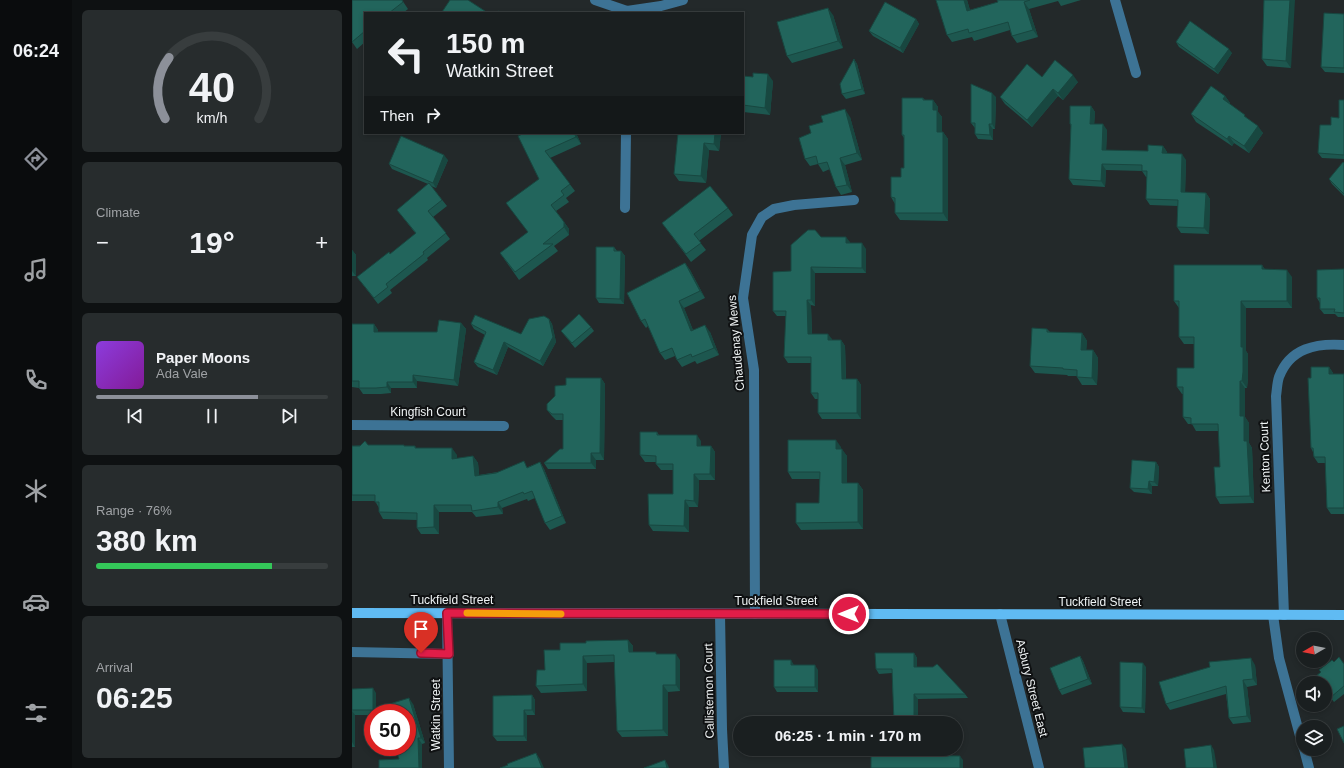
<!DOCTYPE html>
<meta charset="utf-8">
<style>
:root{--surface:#1a1f20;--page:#272c2d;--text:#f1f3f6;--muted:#9fa2a5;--line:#383d3e;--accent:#8c9099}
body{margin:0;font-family:Helvetica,sans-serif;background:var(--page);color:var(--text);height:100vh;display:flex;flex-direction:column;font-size:15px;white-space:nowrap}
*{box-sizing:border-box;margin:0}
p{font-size:13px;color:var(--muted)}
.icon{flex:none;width:22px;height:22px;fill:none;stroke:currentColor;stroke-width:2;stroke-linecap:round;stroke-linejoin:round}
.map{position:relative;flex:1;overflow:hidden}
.details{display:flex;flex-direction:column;gap:10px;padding:10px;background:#0e1112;width:280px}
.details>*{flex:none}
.hud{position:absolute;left:12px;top:12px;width:380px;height:122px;border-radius:0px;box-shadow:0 2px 6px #0003,0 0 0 1px var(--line);background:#1a1f20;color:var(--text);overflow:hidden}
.needle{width:26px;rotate:261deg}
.fabs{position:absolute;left:944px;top:632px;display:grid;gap:8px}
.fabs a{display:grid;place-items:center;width:36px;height:36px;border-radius:50%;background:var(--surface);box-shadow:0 2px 6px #0003,0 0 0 1px var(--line);font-size:20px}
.speed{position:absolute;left:12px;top:704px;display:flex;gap:8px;font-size:20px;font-weight:700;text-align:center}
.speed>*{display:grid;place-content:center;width:52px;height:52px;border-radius:50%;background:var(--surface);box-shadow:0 2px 6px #0003,0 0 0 1px var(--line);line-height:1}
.speed .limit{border:6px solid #d22;background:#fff;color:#111}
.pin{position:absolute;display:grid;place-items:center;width:34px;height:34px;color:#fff;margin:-41px -17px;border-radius:50% 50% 50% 0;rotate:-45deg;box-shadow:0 0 4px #0007}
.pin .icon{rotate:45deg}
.me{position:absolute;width:44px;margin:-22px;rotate:270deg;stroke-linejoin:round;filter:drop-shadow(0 0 3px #0008)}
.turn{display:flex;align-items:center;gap:14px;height:84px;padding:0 16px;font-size:18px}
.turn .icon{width:52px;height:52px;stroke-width:2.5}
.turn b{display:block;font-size:28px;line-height:34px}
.then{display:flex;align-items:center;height:38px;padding:0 16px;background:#0003;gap:8px;font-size:15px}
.big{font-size:30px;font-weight:700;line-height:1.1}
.details .widget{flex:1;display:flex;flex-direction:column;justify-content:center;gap:6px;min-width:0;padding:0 14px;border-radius:6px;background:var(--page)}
.details .dial{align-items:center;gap:0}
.dial svg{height:104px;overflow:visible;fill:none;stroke:var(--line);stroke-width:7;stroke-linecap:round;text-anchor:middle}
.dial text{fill:var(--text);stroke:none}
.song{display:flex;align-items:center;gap:12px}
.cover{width:48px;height:48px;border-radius:6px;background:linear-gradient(135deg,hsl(270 70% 55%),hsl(290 70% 35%))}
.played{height:4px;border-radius:2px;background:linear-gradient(90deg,var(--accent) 70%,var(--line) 70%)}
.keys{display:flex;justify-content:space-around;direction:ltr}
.heat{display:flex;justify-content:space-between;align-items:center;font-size:22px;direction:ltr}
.charge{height:6px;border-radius:3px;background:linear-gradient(90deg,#34c759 76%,var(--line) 0)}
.trip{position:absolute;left:381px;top:716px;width:230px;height:40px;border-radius:20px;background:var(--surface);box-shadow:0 2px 6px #0003,0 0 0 1px var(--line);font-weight:700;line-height:40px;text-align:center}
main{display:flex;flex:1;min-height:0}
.tab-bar{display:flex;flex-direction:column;width:72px;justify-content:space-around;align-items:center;background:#0a0c0d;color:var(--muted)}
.tab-bar .icon{width:28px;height:28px}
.tab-bar .active{color:var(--accent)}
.tab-bar b{font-size:18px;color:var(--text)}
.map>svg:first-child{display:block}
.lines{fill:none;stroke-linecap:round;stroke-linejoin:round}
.minor{stroke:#3d7395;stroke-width:10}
.major{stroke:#60bbf3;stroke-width:10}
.wall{fill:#1d574f}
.shaded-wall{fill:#184740}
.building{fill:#22655c;stroke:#184740}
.route-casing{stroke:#92132f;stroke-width:10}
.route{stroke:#e11d48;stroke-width:7}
.slow{stroke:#f59e0b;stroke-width:7}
.labels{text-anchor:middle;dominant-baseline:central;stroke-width:4;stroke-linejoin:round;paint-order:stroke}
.street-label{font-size:12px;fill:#f0f4f5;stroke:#0f1112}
</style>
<main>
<nav class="tab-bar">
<b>06:24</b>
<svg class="icon active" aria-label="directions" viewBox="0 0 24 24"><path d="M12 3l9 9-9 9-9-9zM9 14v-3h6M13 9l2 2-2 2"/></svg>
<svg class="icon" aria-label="music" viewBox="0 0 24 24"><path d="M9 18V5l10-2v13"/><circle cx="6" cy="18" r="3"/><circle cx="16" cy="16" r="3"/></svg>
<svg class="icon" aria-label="phone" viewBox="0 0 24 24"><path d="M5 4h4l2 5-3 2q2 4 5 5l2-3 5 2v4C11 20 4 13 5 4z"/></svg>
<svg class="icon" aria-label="climate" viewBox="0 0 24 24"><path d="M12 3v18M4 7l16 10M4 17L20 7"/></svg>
<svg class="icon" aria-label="car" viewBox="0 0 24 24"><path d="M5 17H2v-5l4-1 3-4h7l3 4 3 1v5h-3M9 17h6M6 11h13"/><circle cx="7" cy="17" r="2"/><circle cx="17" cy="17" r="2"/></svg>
<svg class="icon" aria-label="filters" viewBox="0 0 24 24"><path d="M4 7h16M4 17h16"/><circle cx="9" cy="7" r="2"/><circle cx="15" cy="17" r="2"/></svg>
</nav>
<section class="details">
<div class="widget dial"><svg viewBox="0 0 100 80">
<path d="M14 69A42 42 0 1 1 86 69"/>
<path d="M14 69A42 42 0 0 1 17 22" stroke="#8c9099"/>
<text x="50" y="56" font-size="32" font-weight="700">40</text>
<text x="50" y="72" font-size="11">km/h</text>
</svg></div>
<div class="widget"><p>Climate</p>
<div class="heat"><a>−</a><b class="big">19°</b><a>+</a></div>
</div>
<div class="widget">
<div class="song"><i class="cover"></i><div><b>Paper Moons</b><p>Ada Vale</p></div></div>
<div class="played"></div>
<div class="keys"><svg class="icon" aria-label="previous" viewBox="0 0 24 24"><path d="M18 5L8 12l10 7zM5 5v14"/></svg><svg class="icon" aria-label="pause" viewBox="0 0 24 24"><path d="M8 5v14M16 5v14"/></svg><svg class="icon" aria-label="next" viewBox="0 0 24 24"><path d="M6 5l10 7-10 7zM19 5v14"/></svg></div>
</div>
<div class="widget"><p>Range · 76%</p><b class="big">380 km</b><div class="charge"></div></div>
<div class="widget"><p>Arrival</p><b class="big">06:25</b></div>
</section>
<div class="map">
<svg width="992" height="768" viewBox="0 0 992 768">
<rect width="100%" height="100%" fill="#23292a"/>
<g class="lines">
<g class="minor">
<path d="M243 0 275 11 309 6 331 0"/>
<path d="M763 0 784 73"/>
<path d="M273 208 274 133"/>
<path d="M0 425 152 426"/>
<path d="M95 613 97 768"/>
<path d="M368 614 370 729 372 768"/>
<path d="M403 614 402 370 391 298 400 235 410 217 422 209 442 205 502 200"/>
<path d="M648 614 687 768"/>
<path d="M921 615 927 658 951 747"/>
<path d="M932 615 924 396C925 390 925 383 927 377 938 348 964 343 992 345"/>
<path d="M0 652 97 654"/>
<path d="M952 749 957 768"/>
</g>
<path class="major" d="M0 613 992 615"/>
</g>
<g class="wall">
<path d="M0 0H50L56 9 51 13H13V42L5 49 0 42Z"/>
<path d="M584 0H615L618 10 646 2 645 0H729L709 6 706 1 677 9 686 37 665 43 660 36 658 30 622 41 620 37 600 42 595 35Z"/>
<path d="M912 0 939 68 915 66 910 59Z"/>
<path d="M992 14V73L973 72 969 67Z"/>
<path d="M481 15 491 48 440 63 435 56Z"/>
<path d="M564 19 567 24 551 53 521 36 517 31Z"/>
<path d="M824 42 880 53 866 74 827 47Z"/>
<path d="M502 59 505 64 513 94 494 99 490 94Z"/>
<path d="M391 76 421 81 418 115 391 112Z"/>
<path d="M690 77 726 82 711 100 706 96 680 127 653 104 648 97Z"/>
<path d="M873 96 878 103V104L896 119 911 133 897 153 882 143 880 146 844 122 839 114Z"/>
<path d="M644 97 643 129H641V140L626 139 623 134V128L619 123Z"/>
<path d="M571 98 573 100H581L586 107V112L590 117V132H591L596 139V221L548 220 543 213V204L539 197 549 177 552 168V138L550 135Z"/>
<path d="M992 100V159L970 158 966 153 979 125 987 118Z"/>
<path d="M739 106 743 112 742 124 755 130 754 150 796 151 811 146 815 152V153L834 160 833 192 854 193 858 199 857 234 829 233 825 227 826 206 798 205 794 199 795 177H794L790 171 754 170 753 187 721 185 717 179 719 126 718 124Z"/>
<path d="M498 117 510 160 493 165 500 192 489 195 484 187 478 169 471 172 466 164 458 166 453 159 459 133Z"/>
<path d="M173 133H224L229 144 198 158 223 191 214 198 217 202 204 211 217 229V235L202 246 206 251 167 280 148 253 175 233 187 179Z"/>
<path d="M326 133H369L367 151 357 150 354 183 327 181 322 174Z"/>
<path d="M96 160 84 188 79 186 95 206 81 217 98 239 75 258 76 260 38 290 40 293 26 304 5 277 38 254 64 234 45 210 76 184 40 169 37 164Z"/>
<path d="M992 163V196L980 184 977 179Z"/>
<path d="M376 208 381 215 347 241 354 250 339 262 310 223Z"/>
<path d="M469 237 498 242V243L514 249V273H463V306L459 305 460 334 480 339V340H489L493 346 494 379H505L509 385V419H470L466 413V399H463L459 393V363H436L432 357 434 316H425L421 311 439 271Z"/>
<path d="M262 247 265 251H269L273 256 272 304 247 303 244 298Z"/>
<path d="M0 250 4 255V276H0Z"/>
<path d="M333 263 338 270 353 298 332 308 341 330 358 332 367 355 345 364 343 361 330 367 325 360 323 356 313 360 308 353 296 326 294 328 289 321Z"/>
<path d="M910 265 913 270 940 277V308H894V351L896 354V378L895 388H893V417L897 423V443L900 448 902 503 868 504 864 497 868 467 867 431H844L840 424H836L831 417V394H830L825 387 842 368V344H832L827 337V308L822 301Z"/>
<path d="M992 269V317H986L983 314H972L968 309V303L965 298Z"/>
<path d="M197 319 200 324 204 342 191 366 156 347 145 375 126 367 122 362 133 335 122 329 119 324 169 334Z"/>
<path d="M109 323 114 329 106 386 65 381V388H39V393L29 394H11L7 388 0 387V324H22L26 330V332H85Z"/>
<path d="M239 327 242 331 223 348 209 331Z"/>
<path d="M695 329 698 332 730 333 735 341 734 350H741L746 358 745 385H730L725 377V376H716L715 375 683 373 678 366Z"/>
<path d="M977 367 981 373V374H992V514H979L975 508 974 463H966L962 457 961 452 959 448V378Z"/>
<path d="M249 378 253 384 252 460H244V469H196L192 463 211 449V420H204L200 416 195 410 214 385Z"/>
<path d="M305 432 307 435 349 441V446H359L363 452V480H347L346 507H337V532L301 531 297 525 321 494V470H309L304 464V462H293L288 455Z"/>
<path d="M16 445 63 446 64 448 105 455V459L121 456 126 463 127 475 176 467 188 462 192 469 214 523 198 530 193 523 183 498 176 501 175 499 150 508 151 514 124 517 120 512H87V534H69L65 528V520L31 519 27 512V508L23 501H0V446Z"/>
<path d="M489 447V449L495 456V483H506L511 490V529L449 530 444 523 467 503 468 479H440L436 472Z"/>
<path d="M804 462 807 467 806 486H800V494L782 492 778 488Z"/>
<path d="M276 640 281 646V652L306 654 328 660V691L316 692V736L270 737 265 731 263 662 235 663V691L189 693 184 686 193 670 208 650 234 643Z"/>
<path d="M562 653 565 658V667L613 694 616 698 566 699V723H524L542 722 540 673 527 674 524 669Z"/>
<path d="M728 656 731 661 740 684 710 695 707 690Z"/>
<path d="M982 662 992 664V694L982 702 973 691V683H967L963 677Z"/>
<path d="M442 665 466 670V692H425L422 687Z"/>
<path d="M903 665 905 685 895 687 899 722 881 724 877 718 874 694 818 710 814 704Z"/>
<path d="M794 667 793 713 771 712 768 707Z"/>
<path d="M0 689 24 693V713H21V715H3V747H0Z"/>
<path d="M180 695 183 700V715H175V741H145L141 736Z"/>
<path d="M61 704 73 743 70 744V768H27L47 759Z"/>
</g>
<g class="shaded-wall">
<path d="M612 0H615L620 18 615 11Z"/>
<path d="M938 0H943L939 68 934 61Z"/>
<path d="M672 2 677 9 686 37 681 30Z"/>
<path d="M476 8 481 15 491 48 486 41Z"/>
<path d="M564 19 567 24 551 53 548 48Z"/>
<path d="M877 49 880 53 866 74 862 69Z"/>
<path d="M502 59 505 64 513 94 510 89Z"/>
<path d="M416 74 421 81 418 115 413 108Z"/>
<path d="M721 75 726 82 711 100 706 93Z"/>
<path d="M701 89 706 96 680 127 675 120Z"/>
<path d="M640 93 644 97 643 129 640 124Z"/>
<path d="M873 96 878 103 876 106 871 99Z"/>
<path d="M581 100 586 107V112L590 117V139L585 132 581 110Z"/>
<path d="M739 106 743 112 742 130 738 124Z"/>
<path d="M493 109 498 117 510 160 505 153Z"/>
<path d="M637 124 641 129V140L638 135Z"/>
<path d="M751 124 755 130 754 156 750 150Z"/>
<path d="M906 126 911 133 897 153 892 146Z"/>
<path d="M591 132 596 139V221L591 213Z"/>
<path d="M222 133H224L229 144 224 137Z"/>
<path d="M363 133H369L367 151 362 144Z"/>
<path d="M877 136 882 143 880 146 875 139Z"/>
<path d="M352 143 357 150 354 183 349 176Z"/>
<path d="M811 146 815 152 814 159 810 153Z"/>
<path d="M830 154 834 160 833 198 829 192Z"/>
<path d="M92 155 96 160 84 188 81 183Z"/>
<path d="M488 158 493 165 500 192 495 185Z"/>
<path d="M750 164 754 170 753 187 749 181Z"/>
<path d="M854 193 858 199 857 234 852 228Z"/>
<path d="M212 222 217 229V235L212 227Z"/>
<path d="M494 237 498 242V249L494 243Z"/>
<path d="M510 243 514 249V273L510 268Z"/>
<path d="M0 250 4 255V276L0 271Z"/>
<path d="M269 251 273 256 272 304 268 299Z"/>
<path d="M333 263 338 270 353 298 348 291Z"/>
<path d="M910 265 915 272 910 269Z"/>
<path d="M459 267 463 273V306L459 300Z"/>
<path d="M935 270 940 277V308L935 301Z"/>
<path d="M455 300 459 305 460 339 456 334Z"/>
<path d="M327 301 332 308 344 338 339 331Z"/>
<path d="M889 301 894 308V351L896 354V378L895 388 890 381 889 347Z"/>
<path d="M197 319 200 324 204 342 191 366 188 361Z"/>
<path d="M109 323 114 329 106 386 102 380Z"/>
<path d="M22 324 26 330V338L22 332Z"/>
<path d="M353 325 358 332 367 355 362 348Z"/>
<path d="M730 333 735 341 734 357 729 350Z"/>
<path d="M476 334 480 339V346L476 340Z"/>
<path d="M489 340 493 346 494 385 490 379Z"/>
<path d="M152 342 156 347 145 375 141 370Z"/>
<path d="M741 350 746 358 745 385 740 378Z"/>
<path d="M977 367 981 373V380L977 374Z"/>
<path d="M61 375 65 381V388L61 382Z"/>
<path d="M249 378 253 384 252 460 248 453Z"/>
<path d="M505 379 509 385V419L505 413Z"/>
<path d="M888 381 893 388V417L897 423V443L900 448 902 503 898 496 892 441 888 416Z"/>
<path d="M35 382 39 388V393L35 387Z"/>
<path d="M345 435 349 441V452L345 446Z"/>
<path d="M484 440 489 447V456L484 449Z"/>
<path d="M359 446 363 452V480L358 474Z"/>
<path d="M100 448 105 455V466L100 459Z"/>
<path d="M490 449 495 456V491L490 483Z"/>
<path d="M239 453 244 460V469L239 463Z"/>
<path d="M121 456 126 463 128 482 123 476Z"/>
<path d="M188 462 192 469 214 523 210 516Z"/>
<path d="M804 462 807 467 806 486 802 482Z"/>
<path d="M342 474 347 480 346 507 342 501Z"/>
<path d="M797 481 800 486V494L796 489Z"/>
<path d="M506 483 511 490V529L506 522Z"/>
<path d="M333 500 337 507V532L332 526Z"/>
<path d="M146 502 150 508 151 514 146 507Z"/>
<path d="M82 505 87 512V534L82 527Z"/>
<path d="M276 640 281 646V658L277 652Z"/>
<path d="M562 653 565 658V672L562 667Z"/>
<path d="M324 654 328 660V691L324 685Z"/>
<path d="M231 656 235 663V691L231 684Z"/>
<path d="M728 656 731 661 740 684 736 679Z"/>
<path d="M899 658 903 665 905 685 901 679Z"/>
<path d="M439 660 442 665H439Z"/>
<path d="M791 663 794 667 793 713 790 708Z"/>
<path d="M463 665 466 670V692L463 687Z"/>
<path d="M891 680 895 687 899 722 895 716Z"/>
<path d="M311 685 316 692V736L311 730Z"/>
<path d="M21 688 24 693V713H23L21 710Z"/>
<path d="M562 694 566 699V723H562Z"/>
<path d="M180 695 183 700V715L180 710Z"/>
<path d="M57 698 61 704 73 743 69 738Z"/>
<path d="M172 710 175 715V741L172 736Z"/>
<path d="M0 711 3 715V747L0 742Z"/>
<path d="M66 738 70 744V768H67Z"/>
<path d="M770 744 774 749 776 768H773Z"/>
<path d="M859 745 862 750 865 768H862Z"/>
<path d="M562 749H566V760L562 755Z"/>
<path d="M184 753 188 759 192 768H190Z"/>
<path d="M608 756 611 760V768H608Z"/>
<path d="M313 760 316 765 317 768H315Z"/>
</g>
<g class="building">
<path d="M0 0H50L51 2 37 13H13V31L0 42Z"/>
<path d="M98 0H116L136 13H91L90 12Z"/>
<path d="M584 0H612L615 11 646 2 645 0H678L672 2 681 30 660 36 656 22 617 33 616 29 595 35Z"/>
<path d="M912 0H938L934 61 910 59Z"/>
<path d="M533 2 564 19 548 48 517 31Z"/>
<path d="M476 8 486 41 435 56 425 22Z"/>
<path d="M146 11 151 13H144Z"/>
<path d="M972 13 992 14V68L969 67Z"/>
<path d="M838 21 877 49 862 69 824 42Z"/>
<path d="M502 59 510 89 490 94 488 84Z"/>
<path d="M703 60 721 75 706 93 701 89 675 120 648 97 675 64 690 77Z"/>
<path d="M401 73 416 74 413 108 391 105V76L401 77Z"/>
<path d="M619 84 640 93V124H637L638 135 623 134V123H619Z"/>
<path d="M859 86 873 96 871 99 893 115 892 116 906 126 892 146 877 136 875 139 839 114Z"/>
<path d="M550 98H571V100H581V110H585V132H591V213H543V198L539 197V177H549V168H552V135H550Z"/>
<path d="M987 100H992V155L966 153 968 125H979V117L987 118Z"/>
<path d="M718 106H739L738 124H751L750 150 796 151V145L811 146 810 153 830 154 829 192 854 193 852 228 825 227 826 200 794 199 795 171H790V165L750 164 749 181 717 179 719 124H718Z"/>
<path d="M493 109 505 153 488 158 495 185 484 187 475 162 466 164 464 156 453 159 447 138 459 133 457 126 471 122 469 116Z"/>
<path d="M173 133H222L224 137 193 151 218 184 209 191 212 195 199 205 212 222V227L191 244H201L163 272 148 253 176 232 154 203 187 179 166 136Z"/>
<path d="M326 133H363L362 144 352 143 349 176 322 174Z"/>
<path d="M49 136 92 155 81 183 37 164Z"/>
<path d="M991 162 992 163V194L977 179Z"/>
<path d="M77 183 90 200 76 211 94 233 71 252 72 254 34 284 36 287 22 298 5 277 37 252 38 254 64 233 45 210Z"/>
<path d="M358 186 376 208 342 234 349 243 334 254 310 223Z"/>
<path d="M456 230H463L469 237H494V243H510V268L459 267V300H455L456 334H476V340H489L490 379H505V413H466V393H459V357H432L434 311H421V272L439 271V245Z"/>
<path d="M244 247H262V251H269L268 299 244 298Z"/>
<path d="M333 263 348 291 327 301 339 331 353 325 362 348 340 357 339 354 325 360 320 348 308 353 293 319 289 321 275 293Z"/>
<path d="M822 265H910V269L935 270V301H889V347H891V372L890 381H888V416H892V441H895L898 496 864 497 862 467H868L866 424H839V418L831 417V387H825V368H842V337H827V301H822Z"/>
<path d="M992 269V313L982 312 983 309H968V298H965V270Z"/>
<path d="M227 314 239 327 220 343 209 331Z"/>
<path d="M123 315 169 334 177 319 192 316 197 319 201 337 188 361 152 342 141 370 122 362 134 332 119 324Z"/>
<path d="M87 320 109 323 102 380 61 375V382H35V387L24 388H7V381H0V324H22V332H85Z"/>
<path d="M680 328 695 329V332L730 333 729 350H741L740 378 725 377V370L711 369V368L678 366Z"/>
<path d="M959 367H977V374H992V508H975L973 457H962L961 448H959L956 378H959Z"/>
<path d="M214 378H249L248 453H239V463H192L208 449H211V414H200L195 410V404L203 396V386L214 385Z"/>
<path d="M288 432H305V435H345V446H359L358 474H342V501L333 500 332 526 297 525 296 494H321V464H304V456L288 455Z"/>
<path d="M436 440H484V449H490V483H506V522L444 523V503H467L468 472H436Z"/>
<path d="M13 441 16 445H52V446H63V448H100V459L121 456 123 476 144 473 172 461 175 468 188 462 210 516 193 523 180 491 172 494 171 492 146 502V507L120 511 119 505H82V527L65 528V513L27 512V502H23V495H0V446H8Z"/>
<path d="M780 460 804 462 802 482 797 481 796 489 778 488Z"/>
<path d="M276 640 277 652H304V654H324V685H311V730L265 731 262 655 231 656V684L184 686 185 670H193L192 650H208V643H234V641Z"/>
<path d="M523 653H562V667H581L585 664 613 694H562V723H524V722H542L540 669H524Z"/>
<path d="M728 656 736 679 707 690 698 668Z"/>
<path d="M987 657 992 664V686L979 697 973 690V683H967L963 677 969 672 967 670 980 660 982 662Z"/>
<path d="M899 658 901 679 891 680 895 716 877 718 874 686 814 704 807 682 858 667 857 662Z"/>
<path d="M422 660H439V665H463V687H422Z"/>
<path d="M768 662 791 663 790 708 768 707Z"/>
<path d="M21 688V710H0V689Z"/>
<path d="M180 695V710H172V736H141V696Z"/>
<path d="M57 698 69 738H66L67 768H27V760L47 759 43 747H55V713H33L31 706Z"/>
<path d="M992 726V743L985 729Z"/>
<path d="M770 744 773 768H733L731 748Z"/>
<path d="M859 745 862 768H834L832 749Z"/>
<path d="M524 749H562V755L608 756V768H519V754H524Z"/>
<path d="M184 753 190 768H148L156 765 155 764Z"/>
<path d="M313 760 315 768H292Z"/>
</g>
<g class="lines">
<g class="route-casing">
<path id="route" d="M69 653 97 654 95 613 497 614"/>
</g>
<use href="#route" class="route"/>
<path class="slow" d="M115 613 209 614"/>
</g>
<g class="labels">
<g class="street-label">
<text transform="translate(384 343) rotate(-95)">Chaudenay Mews</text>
<text x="76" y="412">Kingfish Court</text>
<text transform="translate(913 457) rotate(-92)">Kenton Court</text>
<text x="100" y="600">Tuckfield Street</text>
<text x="424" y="601">Tuckfield Street</text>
<text x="748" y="602">Tuckfield Street</text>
<text transform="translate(680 688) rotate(76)">Asbury Street East</text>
<text transform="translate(357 691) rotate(-91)">Callistemon Court</text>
<text transform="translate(84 715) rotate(-90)">Watkin Street</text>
</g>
</g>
</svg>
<div class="fabs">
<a><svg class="needle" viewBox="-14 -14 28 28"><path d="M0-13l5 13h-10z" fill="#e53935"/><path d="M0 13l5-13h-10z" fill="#9fa2a5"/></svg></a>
<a><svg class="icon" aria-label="sound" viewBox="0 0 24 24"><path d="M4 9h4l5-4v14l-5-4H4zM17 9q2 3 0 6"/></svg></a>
<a><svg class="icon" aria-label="layers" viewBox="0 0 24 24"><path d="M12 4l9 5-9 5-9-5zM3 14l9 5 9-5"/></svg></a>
</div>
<div class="speed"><div class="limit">50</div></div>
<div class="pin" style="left:69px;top:653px;background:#d93025"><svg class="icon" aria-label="arrive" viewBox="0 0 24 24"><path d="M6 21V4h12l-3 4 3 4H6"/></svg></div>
<svg class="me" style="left:497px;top:614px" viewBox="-20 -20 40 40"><circle r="17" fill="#e11d48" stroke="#fff" stroke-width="3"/><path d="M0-11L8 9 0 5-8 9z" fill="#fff"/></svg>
<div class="trip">06:25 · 1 min · 170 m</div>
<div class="hud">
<div class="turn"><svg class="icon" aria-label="left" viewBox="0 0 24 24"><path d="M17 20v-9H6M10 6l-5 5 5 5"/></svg><div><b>150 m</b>Watkin Street</div></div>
<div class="then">Then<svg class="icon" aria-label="right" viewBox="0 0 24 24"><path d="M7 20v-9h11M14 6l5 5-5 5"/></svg></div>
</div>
</div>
</main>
